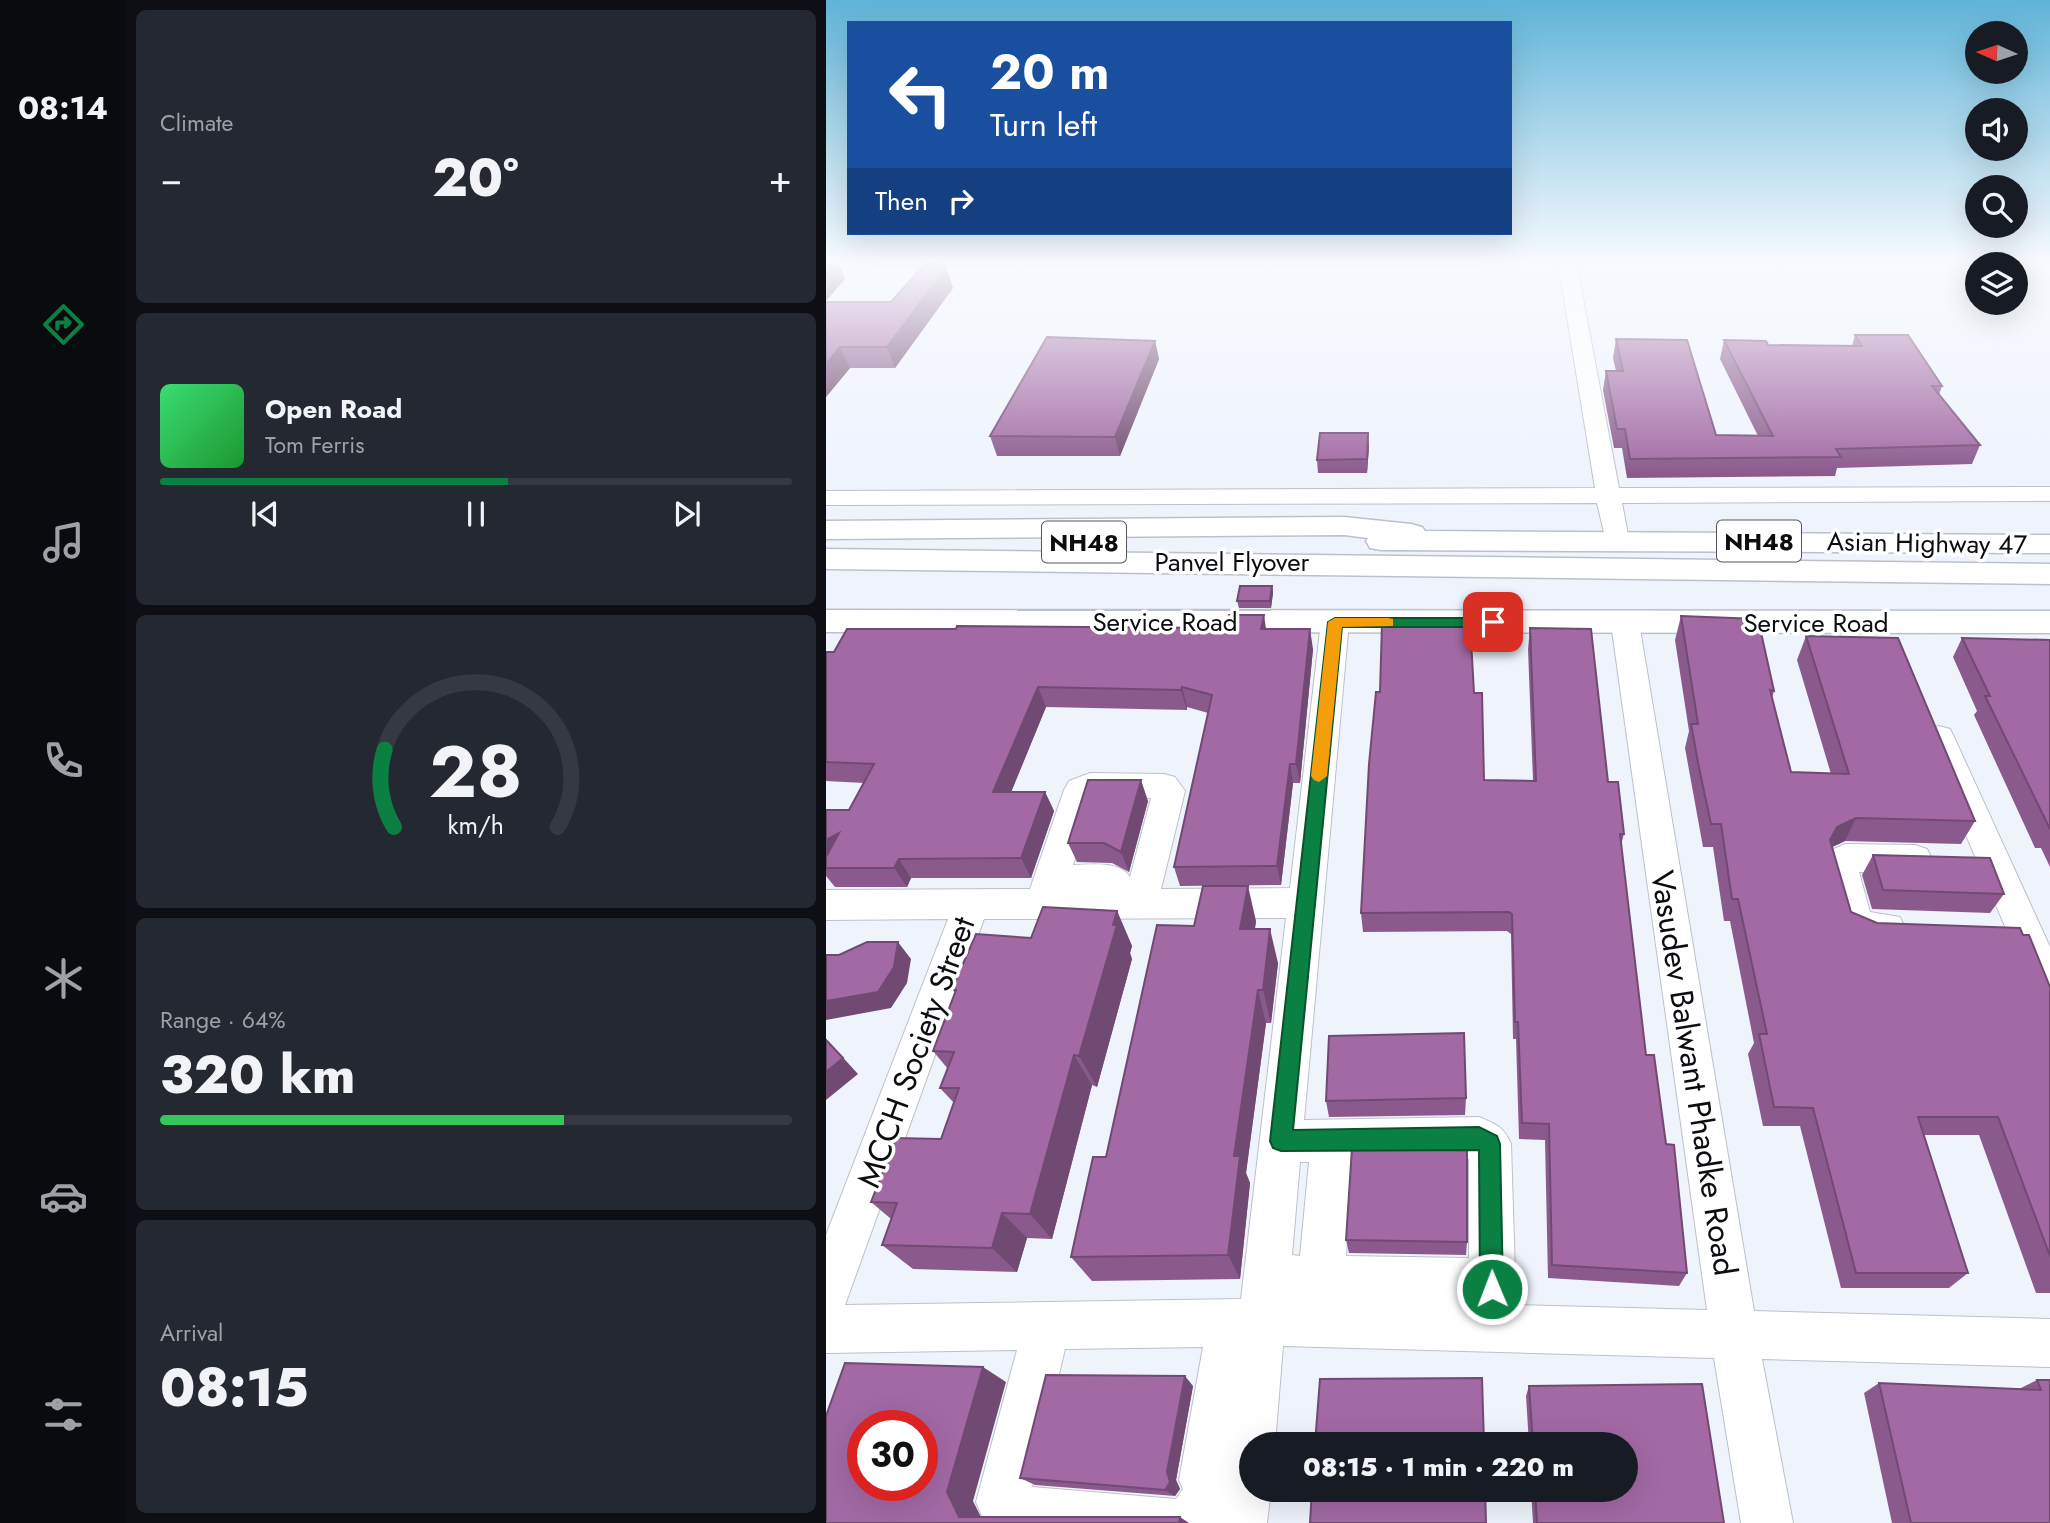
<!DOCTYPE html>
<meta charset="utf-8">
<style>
:root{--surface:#171b24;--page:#242831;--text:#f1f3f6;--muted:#9ea1a6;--line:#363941;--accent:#0b8043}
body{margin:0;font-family:Jost,sans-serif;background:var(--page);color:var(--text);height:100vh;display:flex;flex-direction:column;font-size:26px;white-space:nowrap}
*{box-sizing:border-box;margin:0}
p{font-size:23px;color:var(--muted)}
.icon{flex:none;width:38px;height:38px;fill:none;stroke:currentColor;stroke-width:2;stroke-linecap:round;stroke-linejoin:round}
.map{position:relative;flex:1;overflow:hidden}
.sheet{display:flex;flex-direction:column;gap:10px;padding:10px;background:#0d0f14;width:700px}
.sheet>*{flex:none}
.guide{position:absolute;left:21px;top:21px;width:665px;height:214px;border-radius:0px;box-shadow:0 7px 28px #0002;background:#1a4fa0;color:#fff;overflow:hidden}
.needle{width:46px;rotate:273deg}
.fabs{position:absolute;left:1139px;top:21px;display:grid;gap:14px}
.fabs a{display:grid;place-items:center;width:63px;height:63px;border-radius:50%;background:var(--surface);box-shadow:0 7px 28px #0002;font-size:35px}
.speed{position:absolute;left:21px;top:1410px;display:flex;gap:14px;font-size:35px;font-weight:700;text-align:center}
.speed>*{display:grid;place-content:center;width:91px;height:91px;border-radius:50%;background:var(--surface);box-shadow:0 7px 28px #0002;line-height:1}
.speed .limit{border:10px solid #d22;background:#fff;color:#111}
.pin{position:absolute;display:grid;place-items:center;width:60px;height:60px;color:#fff;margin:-30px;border-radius:14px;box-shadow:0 4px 10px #0006}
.me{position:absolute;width:77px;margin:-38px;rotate:359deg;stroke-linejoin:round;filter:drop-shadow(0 0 5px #0008)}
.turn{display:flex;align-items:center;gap:24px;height:147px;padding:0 28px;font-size:32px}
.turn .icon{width:91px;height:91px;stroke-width:2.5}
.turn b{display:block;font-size:49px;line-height:60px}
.then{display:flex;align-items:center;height:66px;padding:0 28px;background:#0003;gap:14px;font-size:26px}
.big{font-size:52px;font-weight:800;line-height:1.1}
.sheet .card{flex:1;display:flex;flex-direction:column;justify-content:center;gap:10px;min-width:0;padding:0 24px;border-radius:10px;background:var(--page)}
.sheet .dial{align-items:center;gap:0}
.dial svg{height:182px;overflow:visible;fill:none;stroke:var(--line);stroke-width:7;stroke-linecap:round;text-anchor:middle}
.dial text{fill:var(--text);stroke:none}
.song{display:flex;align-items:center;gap:21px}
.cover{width:84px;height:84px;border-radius:10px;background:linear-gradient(135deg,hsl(140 70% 55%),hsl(130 70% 35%))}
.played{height:7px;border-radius:4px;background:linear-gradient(90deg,var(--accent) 55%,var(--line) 55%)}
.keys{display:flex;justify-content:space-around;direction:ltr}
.heat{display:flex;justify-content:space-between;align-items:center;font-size:38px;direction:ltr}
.charge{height:10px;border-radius:5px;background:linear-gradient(90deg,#34c759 64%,var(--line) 0)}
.trip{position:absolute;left:413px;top:1432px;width:399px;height:70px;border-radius:35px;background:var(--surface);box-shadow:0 7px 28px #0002;font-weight:800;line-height:70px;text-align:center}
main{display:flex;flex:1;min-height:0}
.menu{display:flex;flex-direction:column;width:126px;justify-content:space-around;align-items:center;background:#090b0e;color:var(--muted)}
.menu .icon{width:49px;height:49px}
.menu .current{color:var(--accent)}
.menu b{font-size:32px;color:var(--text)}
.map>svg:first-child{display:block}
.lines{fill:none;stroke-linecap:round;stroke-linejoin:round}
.minor-casing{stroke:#bcc1c9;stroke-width:2}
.tertiary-casing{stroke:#bcc1c9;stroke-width:3}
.trunk-casing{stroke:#bcc1c9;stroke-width:3}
.minor{fill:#fff;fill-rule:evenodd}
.tertiary{fill:#fff;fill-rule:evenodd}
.trunk{fill:#fff;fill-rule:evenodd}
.wall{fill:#8b5a8d}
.shaded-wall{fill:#714a73}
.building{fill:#a269a4;stroke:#714a73;stroke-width:2;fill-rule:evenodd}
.route{fill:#0b8043;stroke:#07532c;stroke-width:2}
.slow{fill:#f59e0b}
.labels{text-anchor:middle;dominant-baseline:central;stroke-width:7;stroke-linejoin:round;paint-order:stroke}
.shield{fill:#fff;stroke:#545658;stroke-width:2}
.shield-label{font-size:24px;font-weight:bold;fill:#0b0d10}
.street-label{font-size:26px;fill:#0b0d10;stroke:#fff}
.near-street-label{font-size:32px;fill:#0b0d10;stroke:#fff}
</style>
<main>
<nav class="menu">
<b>08:14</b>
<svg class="icon current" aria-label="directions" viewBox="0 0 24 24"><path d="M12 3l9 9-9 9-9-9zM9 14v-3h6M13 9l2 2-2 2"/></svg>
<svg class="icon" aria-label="music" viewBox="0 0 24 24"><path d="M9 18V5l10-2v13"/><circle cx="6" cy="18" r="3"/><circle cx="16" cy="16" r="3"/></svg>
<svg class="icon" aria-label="phone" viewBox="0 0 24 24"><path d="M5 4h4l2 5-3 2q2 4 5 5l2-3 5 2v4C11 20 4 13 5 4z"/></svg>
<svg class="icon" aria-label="climate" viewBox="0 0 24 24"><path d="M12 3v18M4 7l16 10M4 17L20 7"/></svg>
<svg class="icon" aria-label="car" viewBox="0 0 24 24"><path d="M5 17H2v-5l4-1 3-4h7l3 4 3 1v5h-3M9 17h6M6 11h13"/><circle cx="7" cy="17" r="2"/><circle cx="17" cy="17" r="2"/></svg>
<svg class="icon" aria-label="filters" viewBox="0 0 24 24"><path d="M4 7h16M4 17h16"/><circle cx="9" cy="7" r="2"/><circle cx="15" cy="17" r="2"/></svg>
</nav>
<section class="sheet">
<div class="card"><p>Climate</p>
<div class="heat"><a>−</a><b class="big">20°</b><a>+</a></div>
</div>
<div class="card">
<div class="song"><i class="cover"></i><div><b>Open Road</b><p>Tom Ferris</p></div></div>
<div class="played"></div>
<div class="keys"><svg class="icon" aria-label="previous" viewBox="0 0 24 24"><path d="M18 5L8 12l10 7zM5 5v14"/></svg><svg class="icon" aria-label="pause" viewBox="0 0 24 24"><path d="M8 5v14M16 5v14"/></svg><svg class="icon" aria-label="next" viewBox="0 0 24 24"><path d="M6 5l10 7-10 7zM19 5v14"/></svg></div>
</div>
<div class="card dial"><svg viewBox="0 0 100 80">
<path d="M14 69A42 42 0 1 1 86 69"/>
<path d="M14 69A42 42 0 0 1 10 35" stroke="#0b8043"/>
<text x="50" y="56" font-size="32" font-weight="700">28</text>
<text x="50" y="72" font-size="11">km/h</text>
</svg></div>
<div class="card"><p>Range · 64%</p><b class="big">320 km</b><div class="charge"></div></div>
<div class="card"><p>Arrival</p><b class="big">08:15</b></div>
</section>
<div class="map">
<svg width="1224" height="1523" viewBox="0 0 1224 1523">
<rect width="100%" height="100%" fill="#eff3fc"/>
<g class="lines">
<g class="minor-casing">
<g id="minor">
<path d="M732 262H750L793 488 1224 487V501L796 503 803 540 799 545H781L771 503 0 505V491L769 488Z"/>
<path d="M509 613 519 616 523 622 478 1120 653 1117C670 1124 678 1127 685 1144L690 1305 881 1310 785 623 789 617 799 614 809 617 813 623 928 1311 1224 1319V1367L936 1359 967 1523H915L888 1358 457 1346 449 1444H425V1489H445L441 1523H159L150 1502 191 1350 0 1353V1235L122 919 0 920V890L204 889 238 790 243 781 264 773 338 774 349 777 359 791 335 889 464 888 495 622 499 616ZM268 797 325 798 304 877C293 860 264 865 247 865ZM460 918 415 1299 19 1305 158 919ZM643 1159V1258L520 1256 526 1161ZM474 1162H483L474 1256 466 1255ZM377 1347 353 1480 357 1489 350 1499 206 1487 239 1349Z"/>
<path d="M1113 726 1124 729 1128 737 1224 947V1006L1211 1001 1098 737 1102 729Z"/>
<path d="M1019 844 1089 845 1101 849 1106 859 1101 869 1089 873 1033 872 1044 912 1074 917 1079 928 1074 939C1053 946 1035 943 1016 933L996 862 1001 852Z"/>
</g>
</g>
<g class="tertiary-casing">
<path id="tertiary" d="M0 610 1224 611V633L0 632Z"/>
</g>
<g class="trunk-casing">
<g id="trunk">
<path d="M518 517 585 524 596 527 599 531 1224 535V553L555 550 544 548 540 541 542 538 518 535 0 539V521Z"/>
<path d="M0 549 1224 564V584L0 569Z"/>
</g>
</g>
<use href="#minor" class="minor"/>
<use href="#tertiary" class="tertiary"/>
<use href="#trunk" class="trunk"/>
</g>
<g class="wall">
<path d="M120 268 127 288 69 368H24L0 397V302H65Z"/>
<path d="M1029 335 1116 386 1113 395 1154 445 1146 464 1011 468 1009 476 801 478 796 448H788L777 390 780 371H790L787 358 790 339 890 435 932 436 894 359 898 340 942 345 1026 346Z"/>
<path d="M329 341 333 359 294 456H171L164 436Z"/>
<path d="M543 446 541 473H492L491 460Z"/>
<path d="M446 586 447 593 445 608H413L411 601Z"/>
<path d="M855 616 948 691 946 698 965 772 1005 774 971 660 980 636 1149 821 1135 844 1019 841 1006 847 1025 912 1051 923 1197 935 1224 987V1293H1210L1153 1135H1098L1142 1273 1123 1288H1015L974 1126H937L922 1054 928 1043 904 921H898L887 847H877L859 748 863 731 849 640Z"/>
<path d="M704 628 782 782 798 834 795 845 820 1055 840 1144 861 1273 853 1286 722 1278 719 1140 693 1139 690 1039H687L685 934 681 931 537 932 535 913 648 693 658 780 707 781 702 649Z"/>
<path d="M440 629 487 649 474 783H467L455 885 354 886 348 867 382 713 361 707V710L220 707 185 792H219L228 811 205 878H85L81 887H9L0 876V810H23L38 783 0 781V652Z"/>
<path d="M1136 638 1224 640V867L1215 848H1209L1148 715 1151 711 1127 657Z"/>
<path d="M322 801 303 872 286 863 251 862 242 843Z"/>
<path d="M1047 855 1178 894 1164 913 1046 909 1036 875Z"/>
<path d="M291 911 306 946 304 953 306 959 271 1087 266 1085 226 1239 201 1238 191 1272 87 1269 56 1245 65 1219 45 1202 115 1139 128 1103 114 1088 122 1069 107 1051 129 993 126 989 205 938Z"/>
<path d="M430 921 429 929 452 963 445 1023H440L420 1173 424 1183 414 1279 266 1281 245 1257 280 1157 368 926Z"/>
<path d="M640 1098 639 1115 503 1117 500 1101Z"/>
<path d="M520 1240 641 1242 640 1255 523 1253Z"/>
<path d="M1211 1380H1224V1523H1066L1038 1393 1053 1383 1193 1389Z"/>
<path d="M876 1384 898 1523H707L705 1489H800V1444H703L700 1396 703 1386Z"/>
<path d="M367 1386 350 1480 354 1489 349 1496 209 1485 194 1478Z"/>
</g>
<g class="shaded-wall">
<path d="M8 262H12L19 279 0 301V271Z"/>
<path d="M120 268 127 288 69 368 61 347Z"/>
<path d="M329 341 333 359 294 456 289 437Z"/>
<path d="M14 347 24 368 0 397V364Z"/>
<path d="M542 433 543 446 541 473V459Z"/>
<path d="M446 586 447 593 445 608 444 601Z"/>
<path d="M438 615 441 635 435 629Z"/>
<path d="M484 629 487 649 474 783 470 764Z"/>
<path d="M212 687 220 707 177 812 167 792Z"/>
<path d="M356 687 361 707V710L355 690Z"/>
<path d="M464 764 467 783 455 885 451 866Z"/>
<path d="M315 780 322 801 303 872 295 852Z"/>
<path d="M219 792 228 811 205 878 195 858Z"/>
<path d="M1030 818 1019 841 1000 850 1011 827Z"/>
<path d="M13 833 0 867V840Z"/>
<path d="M73 859 85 878 81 887 68 868Z"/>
<path d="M422 886 430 921 423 963 414 929Z"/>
<path d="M291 911 306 946 304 953 306 959 271 1087 253 1056Z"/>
<path d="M444 929 452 963 445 1023 437 990Z"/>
<path d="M72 942 85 959 81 983 65 1008 0 1020V1001Z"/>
<path d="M432 990 440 1023 420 1173 424 1183 414 1279 402 1255 408 1156Z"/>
<path d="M0 1039 32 1074 0 1100Z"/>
<path d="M248 1055 266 1085 226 1239 204 1214Z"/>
<path d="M176 1213 201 1238 191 1272 166 1248Z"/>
<path d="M157 1367 180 1382 147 1501 158 1523 133 1517 121 1492Z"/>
<path d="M359 1376 367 1386 350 1480 354 1489 349 1496 339 1490 341 1472Z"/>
<path d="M354 1517 363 1523H353Z"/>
</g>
<g class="building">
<path d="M0 262H8L0 271Z"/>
<path d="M101 262H112L120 268 61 347H14L0 364V302H65Z"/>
<path d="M1029 335H1082L1116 386H1106L1154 445 1010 449 1015 457 804 459 799 429H791L780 371H797L790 339 861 340 890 435 947 436 898 340 940 341 942 345 1036 346Z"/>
<path d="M221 337 329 341 289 437 164 436Z"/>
<path d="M494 433H542L541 459 491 460Z"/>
<path d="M414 586H446L444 601H411Z"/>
<path d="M403 615H438L435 629H484L470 764H464L451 866 348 867 386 695 356 687 355 690 212 687 167 792H219L195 858 73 859 68 868H0V857L13 833 0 840V810H23L48 764 0 762V652H8L21 629H130L131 626 400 628Z"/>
<path d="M855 616 932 619 948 691 944 690 965 772 1023 774 980 636 1072 638 1149 821 1030 818 1011 827 1004 840 1025 912 1051 923 1194 928 1197 935H1203L1224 987V1256L1172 1117H1092L1142 1273H1030L987 1108 948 1107 933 1034H941L912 899H906L895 824H885L873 768 865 724H872Z"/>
<path d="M644 622 648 693H656L658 780 710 781 704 628 765 629 782 782H792L798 834H794L820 1055H828L840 1144 848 1145 861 1273 726 1265 723 1124 696 1123 692 1022H689L686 914 683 912 535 913 543 764 550 692H554L556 623Z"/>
<path d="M1136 638 1224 640V829L1159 696H1164Z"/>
<path d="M262 780H315L295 852 278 843H242Z"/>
<path d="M1047 855 1164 858 1178 894 1057 890Z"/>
<path d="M377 886H422L414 929H444L437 990H432L408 1156H414L402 1255 245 1257 267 1157H280L331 925 368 926Z"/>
<path d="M217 907 291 911 287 925H291L253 1056 248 1055 204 1214 176 1213 166 1248 56 1245 71 1203 45 1202 70 1138 115 1139 133 1088H114L128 1052 107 1051 130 990 126 989 150 934 205 938Z"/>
<path d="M41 942H72L68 967 52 992 0 1001V955H13Z"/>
<path d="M638 1033 640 1098 500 1101 503 1036Z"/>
<path d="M0 1040 17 1058 0 1072Z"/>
<path d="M641 1146V1242L520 1240 526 1148Z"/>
<path d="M19 1363 157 1367 121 1492 133 1517H354L353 1523H0V1416ZM37 1426H96V1486H37Z"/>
<path d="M220 1375 359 1376 341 1472 344 1482 339 1490 194 1478Z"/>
<path d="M656 1378 658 1444H489L494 1379Z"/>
<path d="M1211 1380H1224V1523H1085L1053 1383 1215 1390Z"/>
<path d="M876 1384 898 1523H711L709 1489H800V1444H707L703 1386Z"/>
<path d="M486 1489H659L660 1523H484Z"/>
</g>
<linearGradient id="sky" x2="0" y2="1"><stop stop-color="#5fb4d8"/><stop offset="0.55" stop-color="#f8fafe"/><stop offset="1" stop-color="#f8fafe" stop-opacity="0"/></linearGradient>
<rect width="1224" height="475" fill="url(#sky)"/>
<path class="route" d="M509 618H667L674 622 667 627H516L467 1130 653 1127 671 1136 674 1144 677 1289 674 1298 666 1301 657 1298 654 1289 653 1150 455 1151 447 1148 444 1141 502 622Z"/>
<path class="slow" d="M562 618 567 619V626L516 627 501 776 493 782 488 780 485 776 502 622 509 618Z"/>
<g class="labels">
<g class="shield">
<rect x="891" y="520.5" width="84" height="41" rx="5"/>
<rect x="216" y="521.5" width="84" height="41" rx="5"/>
</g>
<g class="shield-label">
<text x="933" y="541">NH48</text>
<text x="258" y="542">NH48</text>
</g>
<g class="street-label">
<text transform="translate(1101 543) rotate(1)">Asian Highway 47</text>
<text x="406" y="562">Panvel Flyover</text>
<text x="339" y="622">Service Road</text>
<text x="990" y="623">Service Road</text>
</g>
<g class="near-street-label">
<text transform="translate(90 1052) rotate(-70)">MCCH Society Street</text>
<text transform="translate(868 1073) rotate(81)">Vasudev Balwant Phadke Road</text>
</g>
</g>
</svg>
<div class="fabs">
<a><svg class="needle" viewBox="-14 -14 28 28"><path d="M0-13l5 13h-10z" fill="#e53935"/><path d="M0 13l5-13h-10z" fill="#9ea1a6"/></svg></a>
<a><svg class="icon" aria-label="sound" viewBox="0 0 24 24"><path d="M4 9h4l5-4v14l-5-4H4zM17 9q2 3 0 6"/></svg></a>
<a><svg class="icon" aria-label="search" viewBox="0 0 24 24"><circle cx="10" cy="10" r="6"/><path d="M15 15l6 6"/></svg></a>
<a><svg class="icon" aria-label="layers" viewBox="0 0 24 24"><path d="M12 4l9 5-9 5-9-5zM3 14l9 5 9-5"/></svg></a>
</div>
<div class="speed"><div class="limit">30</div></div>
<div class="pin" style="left:667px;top:622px;background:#d93025"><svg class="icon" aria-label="arrive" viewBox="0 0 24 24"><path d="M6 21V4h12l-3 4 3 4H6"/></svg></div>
<svg class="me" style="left:666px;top:1289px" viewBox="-20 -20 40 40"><circle r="17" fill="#0b8043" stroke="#fff" stroke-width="3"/><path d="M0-11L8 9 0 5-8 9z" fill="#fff"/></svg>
<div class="trip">08:15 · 1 min · 220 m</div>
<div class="guide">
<div class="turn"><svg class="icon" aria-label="left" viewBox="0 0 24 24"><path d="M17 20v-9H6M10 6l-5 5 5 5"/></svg><div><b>20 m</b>Turn left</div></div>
<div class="then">Then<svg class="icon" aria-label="right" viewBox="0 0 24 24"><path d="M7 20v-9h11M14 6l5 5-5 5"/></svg></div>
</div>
</div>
</main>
